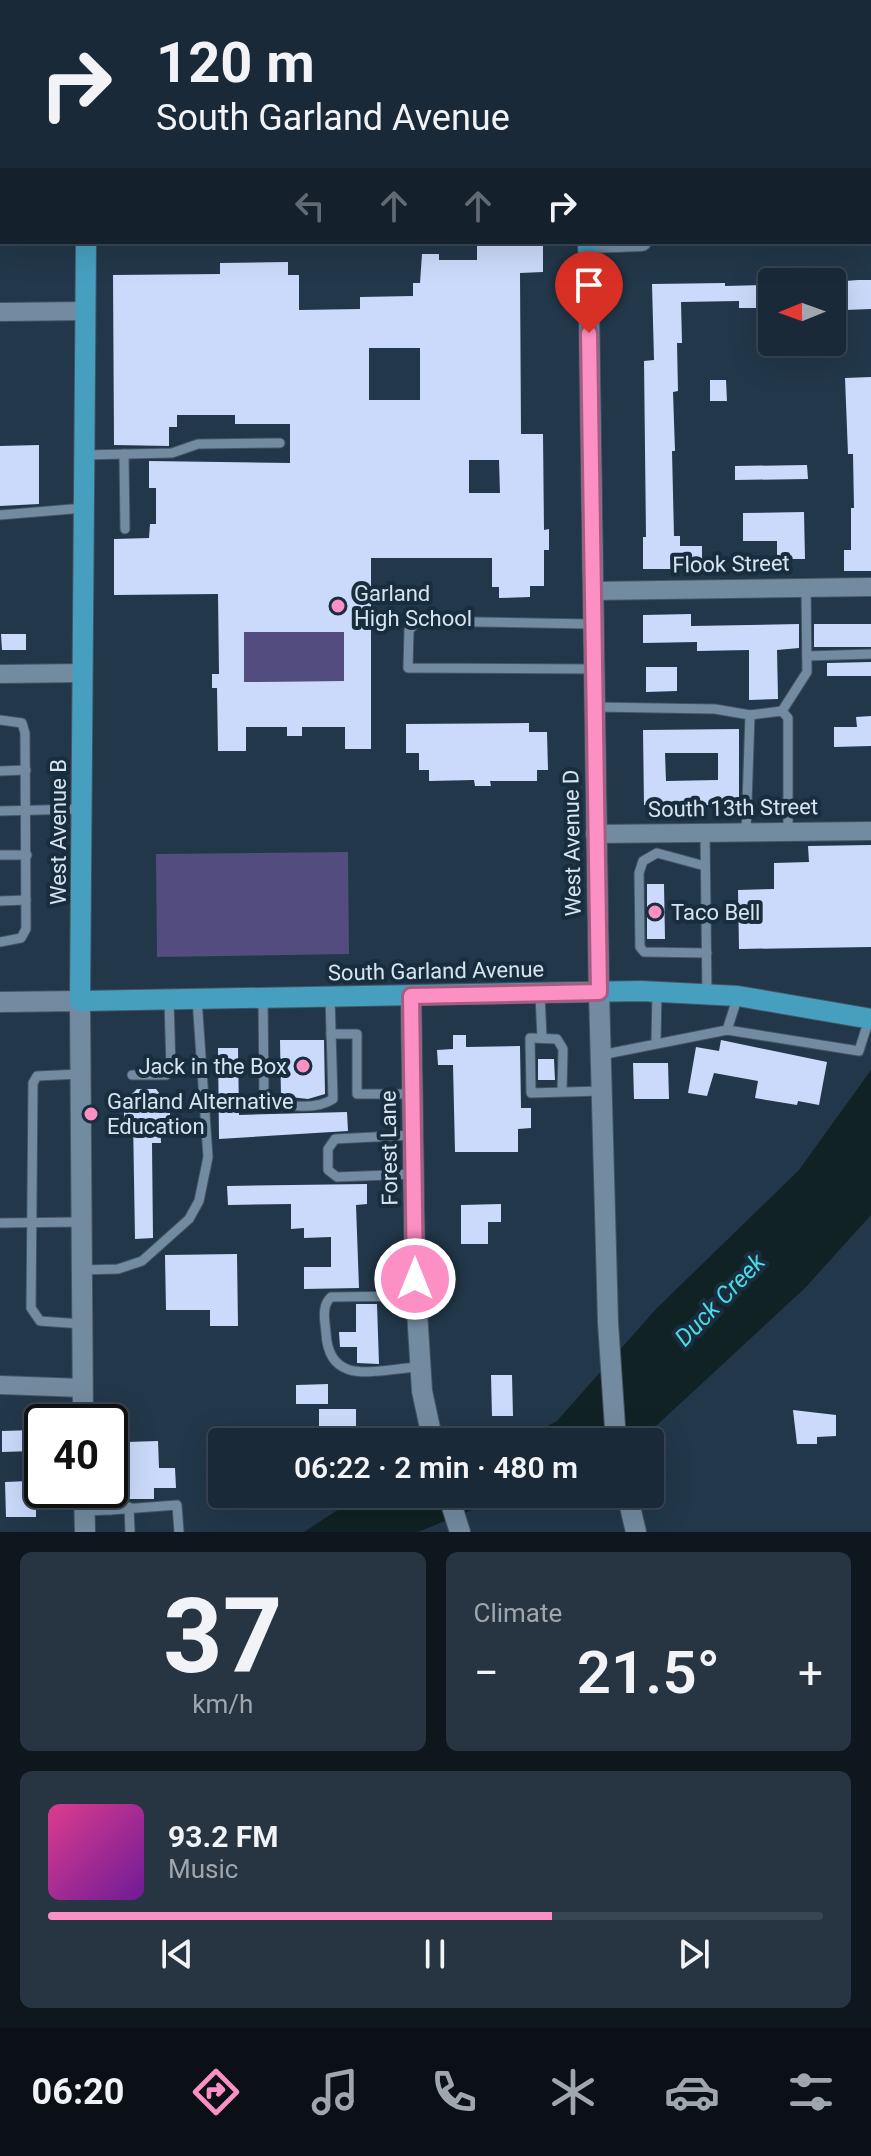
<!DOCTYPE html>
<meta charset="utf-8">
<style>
:root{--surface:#1a2937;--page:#273542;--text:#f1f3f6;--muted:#9fa6ad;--line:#384552;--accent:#fc8fc3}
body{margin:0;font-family:Roboto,sans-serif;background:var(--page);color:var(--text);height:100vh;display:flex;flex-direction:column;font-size:30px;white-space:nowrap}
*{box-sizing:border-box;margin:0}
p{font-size:26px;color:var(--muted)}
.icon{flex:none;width:44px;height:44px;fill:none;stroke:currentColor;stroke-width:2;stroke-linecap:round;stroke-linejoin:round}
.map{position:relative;height:1532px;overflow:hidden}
.side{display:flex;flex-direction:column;gap:20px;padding:20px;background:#0e171e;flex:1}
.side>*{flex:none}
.top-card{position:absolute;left:0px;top:0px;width:872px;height:244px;box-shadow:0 8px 32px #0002,0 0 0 2px var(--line);background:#1a2937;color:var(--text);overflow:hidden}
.needle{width:52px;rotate:269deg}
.controls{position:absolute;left:758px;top:268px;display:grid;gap:16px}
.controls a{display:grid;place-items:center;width:88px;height:88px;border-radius:8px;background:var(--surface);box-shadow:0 8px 32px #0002,0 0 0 2px var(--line);font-size:40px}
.speed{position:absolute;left:24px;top:1404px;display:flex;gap:16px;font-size:40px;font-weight:700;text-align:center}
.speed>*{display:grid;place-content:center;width:104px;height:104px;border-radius:50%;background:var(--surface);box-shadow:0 8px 32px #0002,0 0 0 2px var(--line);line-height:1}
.speed .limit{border:4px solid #111;border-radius:12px;background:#fff;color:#111}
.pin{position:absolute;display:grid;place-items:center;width:68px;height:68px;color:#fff;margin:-82px -34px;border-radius:50% 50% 50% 0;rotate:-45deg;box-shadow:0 0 8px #0007}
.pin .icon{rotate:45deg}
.me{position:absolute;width:88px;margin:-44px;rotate:0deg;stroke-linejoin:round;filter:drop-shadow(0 0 6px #0008)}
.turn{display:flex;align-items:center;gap:28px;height:168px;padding:0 24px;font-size:36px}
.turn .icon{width:104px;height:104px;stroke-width:2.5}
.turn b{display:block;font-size:56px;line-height:68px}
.lanes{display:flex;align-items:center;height:76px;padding:0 24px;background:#0003;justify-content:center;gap:40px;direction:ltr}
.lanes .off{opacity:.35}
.big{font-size:60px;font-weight:600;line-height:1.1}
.side .widget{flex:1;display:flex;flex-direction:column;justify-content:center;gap:12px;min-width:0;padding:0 28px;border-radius:12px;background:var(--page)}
.side .dial{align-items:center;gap:0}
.dial b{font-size:104px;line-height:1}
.song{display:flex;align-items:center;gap:24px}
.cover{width:96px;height:96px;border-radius:12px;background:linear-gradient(135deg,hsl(330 70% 55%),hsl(280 70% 35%))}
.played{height:8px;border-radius:4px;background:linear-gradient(90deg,var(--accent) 65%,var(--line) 65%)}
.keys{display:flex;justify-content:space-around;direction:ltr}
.heat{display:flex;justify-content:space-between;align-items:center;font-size:44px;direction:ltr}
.side .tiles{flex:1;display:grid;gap:20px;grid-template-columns:1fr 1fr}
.widget:last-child{grid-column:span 2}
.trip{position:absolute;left:208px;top:1428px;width:456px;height:80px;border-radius:8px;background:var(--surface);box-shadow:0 8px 32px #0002,0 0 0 2px var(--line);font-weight:600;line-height:80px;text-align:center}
.tab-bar{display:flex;height:128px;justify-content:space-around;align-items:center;background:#0a1016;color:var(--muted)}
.tab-bar .icon{width:56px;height:56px}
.tab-bar .on{color:var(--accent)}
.tab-bar b{font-size:36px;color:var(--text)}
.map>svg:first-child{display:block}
.green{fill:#524d7e}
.water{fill:#102223}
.building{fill:#cbdafa;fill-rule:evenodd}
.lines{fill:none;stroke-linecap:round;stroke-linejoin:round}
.service-casing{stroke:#435564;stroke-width:11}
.minor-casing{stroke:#435564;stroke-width:20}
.tertiary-casing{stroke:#435564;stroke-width:22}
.secondary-casing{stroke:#435564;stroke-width:22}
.primary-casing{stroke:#435564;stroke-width:22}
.service{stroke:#738ba0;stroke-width:9}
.minor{stroke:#738ba0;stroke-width:18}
.tertiary{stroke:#738ba0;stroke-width:20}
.secondary{stroke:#738ba0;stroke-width:20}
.primary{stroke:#479fc0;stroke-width:20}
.route-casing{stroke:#a45d7f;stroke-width:20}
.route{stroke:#fc8fc3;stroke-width:14}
.poi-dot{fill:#fc8fc3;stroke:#182d3e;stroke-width:3}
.labels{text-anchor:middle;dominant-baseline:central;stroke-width:8;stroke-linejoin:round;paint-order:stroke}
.street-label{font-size:22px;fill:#d7e4ef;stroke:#182d3e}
.poi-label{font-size:22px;fill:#d7e4ef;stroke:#182d3e;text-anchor:start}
.water-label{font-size:24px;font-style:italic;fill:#4dd9e5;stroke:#182d3e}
</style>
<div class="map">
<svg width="871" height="1532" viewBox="0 0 871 1532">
<rect width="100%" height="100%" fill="#223749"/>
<g class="green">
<path d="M244 632H344V681L244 682Z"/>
<path d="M348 852 349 954 157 957 156 854Z"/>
</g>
<g class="water">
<path d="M871 1070V1215L805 1288 657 1425 622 1442H518L557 1421 656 1309 799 1170Z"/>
<path d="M362 1494H511L418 1532H304Z"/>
</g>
<g class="building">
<path d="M477 242H543V272L520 273 521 434H543L544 530 549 529V550H544V586H530V597L499 598V587H492V558H371V749H345V727H302V736H287V727H246V751H218L217 688H212V674H219L218 594 114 595V539L149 538 150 524H156V488H149V461L290 463V424H235V415H177V427H169V446L114 445 113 275 220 274V263L288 262V275H299V310L360 309V297L413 296V283H420L422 254H439V260H477ZM369 348H420V400H369ZM469 460H499L500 493H469ZM244 632H344V681L244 682Z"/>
<path d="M858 280H871V309L845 310V320L832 321V282Z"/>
<path d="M725 283V286L767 285 768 308H739V301L681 302 682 343H677L678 391 673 392 675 451H672L674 536H680V546H702V569H643V537H646L644 361 654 360 652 284Z"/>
<path d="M871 377V571H844V550H851V508H854L853 454H848L845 378Z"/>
<path d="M710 380H726L727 401H710Z"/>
<path d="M39 445V504L0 506V446Z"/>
<path d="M807 465 808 479 735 480V466Z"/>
<path d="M804 512 805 559H777V541H743V513Z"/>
<path d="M691 614V626L799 624V648L777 650 778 699 749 700V650L697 651V642L643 643V615Z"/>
<rect x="814" y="624" width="57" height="23"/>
<path d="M1 634H26V650H2Z"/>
<path d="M871 662V676H827V663Z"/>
<path d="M646 667H677V691L646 692Z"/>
<path d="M871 716V746L834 747V727H857L856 717Z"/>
<path d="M529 723V732H547L548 770H537V781H490L491 786H475L474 780 429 781V770H419V753H406V724Z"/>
<path d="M739 729V805H644L643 730ZM665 753H718V780L666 781Z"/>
<path d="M871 845V947L739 949 738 890 774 889V863L809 862 808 846Z"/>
<path d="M647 884H664L665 939H647Z"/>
<path d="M453 1035H466V1047L520 1046 521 1108H531V1128L518 1129V1152H455L453 1065H438L437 1050 453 1049Z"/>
<path d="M280 1040H324L325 1094 308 1099 281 1096Z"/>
<path d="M721 1040 827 1062 819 1105 798 1101 797 1105 755 1098 758 1081 714 1073 707 1096 688 1093 696 1047 719 1051Z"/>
<path d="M218 1048H238L239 1115 347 1112 348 1131 219 1139Z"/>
<path d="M538 1059H554L555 1080H538Z"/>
<path d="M633 1063H668L669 1099H634Z"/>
<path d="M137 1089H156L165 1101H170V1118H160L161 1143H152L153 1238 135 1239 133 1119H124V1102Z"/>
<path d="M367 1184V1204L356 1205 359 1288 304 1289V1267H331V1237L304 1238V1228L291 1229V1204L228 1205 227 1186Z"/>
<path d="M501 1204V1222H488V1244H461V1205Z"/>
<path d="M237 1254 238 1326H210V1310H166L165 1255Z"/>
<path d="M356 1304H377L379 1364 357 1363V1347H340L339 1332H356Z"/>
<path d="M491 1375H512L513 1416H492Z"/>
<path d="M328 1384V1404H296V1385Z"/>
<rect x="319" y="1409" width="37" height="22"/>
<path d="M793 1410 836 1415V1436L817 1437V1444H797Z"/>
<path d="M34 1430V1451L2 1452V1431Z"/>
<path d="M158 1441 159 1468H175L176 1488H154V1499H127L126 1442Z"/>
<path d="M29 1481V1491L36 1490V1517H6L5 1482Z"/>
</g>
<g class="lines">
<g class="service-casing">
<g id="service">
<path d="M0 144H2"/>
<path d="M124 454 125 529"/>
<path d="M84 455 172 453 198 444 280 443"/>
<path d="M0 515 84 508"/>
<path d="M592 624 418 621 409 630 408 668 593 669"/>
<path d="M807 656 871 654"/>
<path d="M596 707 715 709 750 715 746 832"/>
<path d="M782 711 807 672 806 587"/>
<path d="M750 715 782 711 788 718V832"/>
<path d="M0 720 22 723 25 733 26 929 21 938 0 942"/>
<path d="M0 771 26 770"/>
<path d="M0 811 81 809"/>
<path d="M705 833 707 995"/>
<path d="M0 855H27"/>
<path d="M705 866 657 853 643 861 639 873 640 947 644 952 707 953"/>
<path d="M0 901 26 900"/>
<path d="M540 994 542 1038"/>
<path d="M263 998 264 1099C283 1106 315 1111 333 1099L330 997"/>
<path d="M727 1030 859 1051 869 1019"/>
<path d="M331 1034H357V1094H411"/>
<path d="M656 1043 657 992"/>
<path d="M601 1055 727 1030 738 996"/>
<path d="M80 1074 37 1076 33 1083 31 1308 40 1321 82 1324"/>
<path d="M132 1075H166L171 1069 169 1000"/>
<path d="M562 1092 563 1049 557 1039 530 1038 531 1093 601 1091"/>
<path d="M413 1135 335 1139 328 1149V1170L337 1177 414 1174"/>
<path d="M0 1223 80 1222"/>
<path d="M81 1270 118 1269 142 1261 189 1219 199 1201 208 1157 197 999"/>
<path d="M416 1296 331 1297C321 1306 325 1321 326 1333 329 1388 377 1369 420 1367"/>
<path d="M129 1507 130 1532"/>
<path d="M110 1510 177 1505 179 1532"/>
<path d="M85 1511 110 1510V1490"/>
</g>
</g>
<g class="minor-casing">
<g id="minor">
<path d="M830 0V2"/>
<path d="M870 234H871"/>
<path d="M588 244 642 242"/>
<path d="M0 312 85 311"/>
<path d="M592 591 871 587"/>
<path d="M0 674 82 673"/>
<path d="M595 834 871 831"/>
<path d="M0 1385 83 1388"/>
</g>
</g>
<g class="tertiary-casing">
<g id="tertiary">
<path d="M411 996 415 1279 422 1391 433 1442"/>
<path d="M448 1494 460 1532"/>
</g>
</g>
<g class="secondary-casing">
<g id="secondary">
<path d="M599 992 608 1323 616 1442"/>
<path d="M0 1002 80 1001 83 1422"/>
<path d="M84 1490 85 1532"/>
<path d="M627 1494 636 1532"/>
</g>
</g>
<g class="primary-casing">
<g id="primary">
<path d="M87 0V2"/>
<path d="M584 0V2"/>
<path d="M86 242 80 1001 641 991 738 996 871 1019"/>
<path d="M588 242 599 992"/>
</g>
</g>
<use href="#service" class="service"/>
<use href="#minor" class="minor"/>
<use href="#tertiary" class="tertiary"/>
<use href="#secondary" class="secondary"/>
<use href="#primary" class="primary"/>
</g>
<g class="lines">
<g class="route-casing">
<path id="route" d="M415 1279 411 996 599 992 589 333"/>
</g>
<use href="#route" class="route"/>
</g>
<g class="poi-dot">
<circle cx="338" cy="606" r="8"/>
<circle cx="655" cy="912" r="8"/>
<circle cx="303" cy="1066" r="8"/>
<circle cx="91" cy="1114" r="8"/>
</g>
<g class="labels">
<g class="street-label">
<text transform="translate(731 564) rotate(-1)">Flook Street</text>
<text transform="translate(733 808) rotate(-1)">South 13th Street</text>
<text transform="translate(58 832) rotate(-90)">West Avenue B</text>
<text transform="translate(572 843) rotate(-91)">West Avenue D</text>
<text transform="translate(436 971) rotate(-1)">South Garland Avenue</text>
<text transform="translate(389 1148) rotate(-91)">Forest Lane</text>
</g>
<g class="poi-label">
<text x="354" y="593">Garland<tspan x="354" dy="25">High School</tspan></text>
<text x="671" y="912">Taco Bell</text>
<text x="287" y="1066" text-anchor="end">Jack in the Box</text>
<text x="107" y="1101">Garland Alternative<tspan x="107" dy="25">Education</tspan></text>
</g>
<g class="water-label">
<text transform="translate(720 1300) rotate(-46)">Duck Creek</text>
</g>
</g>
</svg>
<div class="controls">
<a><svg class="needle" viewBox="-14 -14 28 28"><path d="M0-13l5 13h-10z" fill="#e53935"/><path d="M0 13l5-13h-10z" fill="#9fa6ad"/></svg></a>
</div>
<div class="speed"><div class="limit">40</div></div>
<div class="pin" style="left:589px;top:333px;background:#d93025"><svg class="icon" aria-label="arrive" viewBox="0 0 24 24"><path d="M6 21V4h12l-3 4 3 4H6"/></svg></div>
<svg class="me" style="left:415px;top:1279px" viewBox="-20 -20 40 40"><circle r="17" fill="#fc8fc3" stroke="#fff" stroke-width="3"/><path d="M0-11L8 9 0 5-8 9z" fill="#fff"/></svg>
<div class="trip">06:22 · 2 min · 480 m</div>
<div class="top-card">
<div class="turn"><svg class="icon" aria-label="right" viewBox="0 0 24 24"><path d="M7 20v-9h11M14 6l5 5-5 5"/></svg><div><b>120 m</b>South Garland Avenue</div></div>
<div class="lanes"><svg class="icon off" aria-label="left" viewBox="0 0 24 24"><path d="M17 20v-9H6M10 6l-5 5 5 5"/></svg><svg class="icon off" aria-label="ahead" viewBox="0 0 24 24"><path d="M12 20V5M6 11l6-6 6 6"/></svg><svg class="icon off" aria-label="ahead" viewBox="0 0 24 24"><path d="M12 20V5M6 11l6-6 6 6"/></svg><svg class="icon" aria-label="right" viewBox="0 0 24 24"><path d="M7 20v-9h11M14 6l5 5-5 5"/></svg></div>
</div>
</div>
<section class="side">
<div class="tiles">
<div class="widget dial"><b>37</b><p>km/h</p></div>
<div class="widget"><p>Climate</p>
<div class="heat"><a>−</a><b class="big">21.5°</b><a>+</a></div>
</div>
<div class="widget">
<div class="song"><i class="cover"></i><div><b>93.2 FM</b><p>Music</p></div></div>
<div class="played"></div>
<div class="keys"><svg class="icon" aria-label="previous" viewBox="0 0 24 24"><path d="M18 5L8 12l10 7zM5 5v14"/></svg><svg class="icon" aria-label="pause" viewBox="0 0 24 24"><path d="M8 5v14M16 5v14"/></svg><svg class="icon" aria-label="next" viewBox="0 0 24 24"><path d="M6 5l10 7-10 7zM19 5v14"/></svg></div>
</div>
</div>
</section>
<nav class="tab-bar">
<b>06:20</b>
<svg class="icon on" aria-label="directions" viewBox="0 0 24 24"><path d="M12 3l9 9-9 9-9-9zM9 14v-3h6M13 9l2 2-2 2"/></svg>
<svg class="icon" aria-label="music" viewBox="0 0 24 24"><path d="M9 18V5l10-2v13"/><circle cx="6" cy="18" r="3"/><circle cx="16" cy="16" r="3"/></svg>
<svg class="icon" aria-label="phone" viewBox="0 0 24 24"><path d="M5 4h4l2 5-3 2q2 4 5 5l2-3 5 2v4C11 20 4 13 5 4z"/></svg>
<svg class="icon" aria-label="climate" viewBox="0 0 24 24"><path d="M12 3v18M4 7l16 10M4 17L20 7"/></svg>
<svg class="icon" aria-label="car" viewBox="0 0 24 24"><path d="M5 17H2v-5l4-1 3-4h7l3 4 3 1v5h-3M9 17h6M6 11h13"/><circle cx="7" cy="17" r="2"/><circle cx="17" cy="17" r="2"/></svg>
<svg class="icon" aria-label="filters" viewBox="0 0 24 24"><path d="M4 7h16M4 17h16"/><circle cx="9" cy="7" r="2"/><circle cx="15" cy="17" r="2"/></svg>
</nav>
